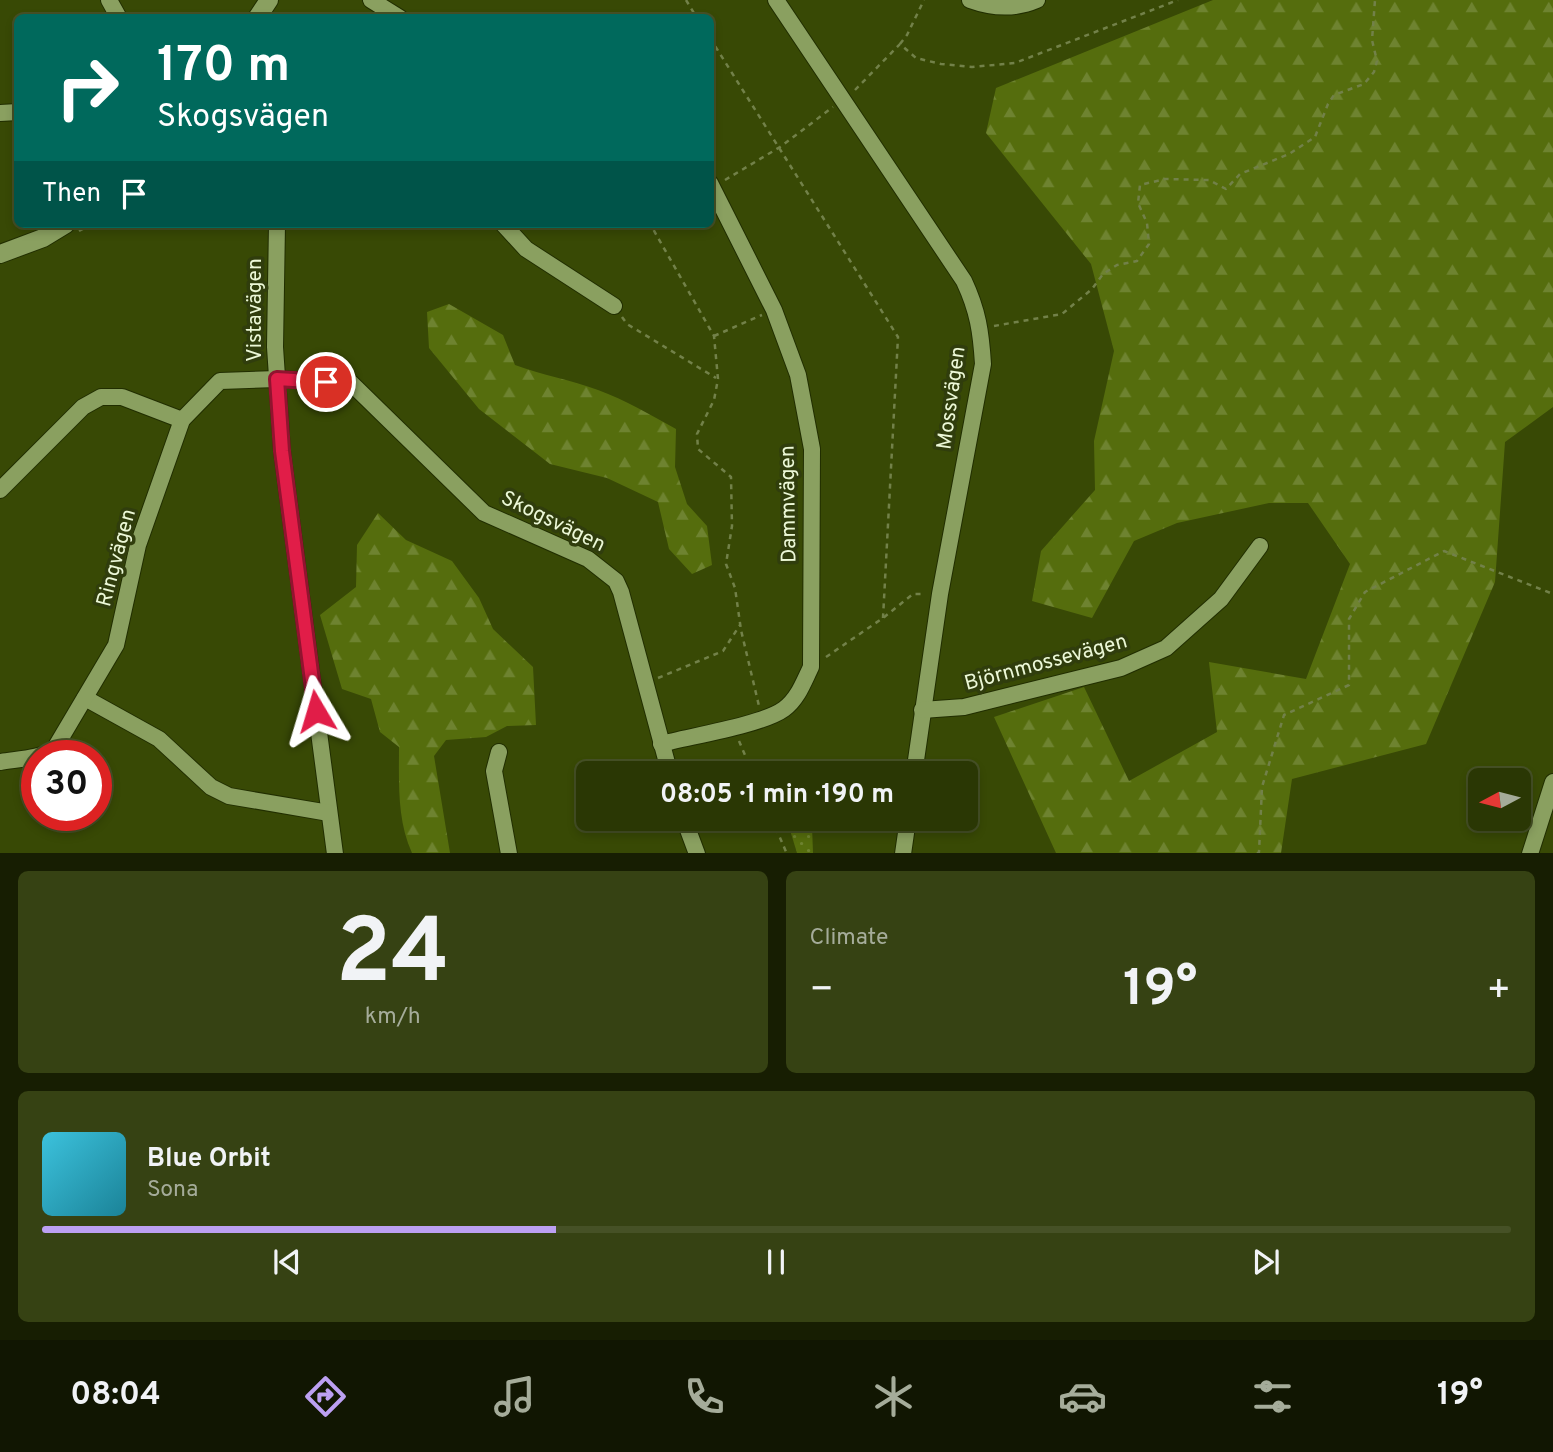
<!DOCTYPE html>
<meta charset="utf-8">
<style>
:root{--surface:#2a3704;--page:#364213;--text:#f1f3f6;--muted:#a5ac9a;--line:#465126;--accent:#bca0f2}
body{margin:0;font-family:Overpass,sans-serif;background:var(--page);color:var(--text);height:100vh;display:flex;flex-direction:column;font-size:26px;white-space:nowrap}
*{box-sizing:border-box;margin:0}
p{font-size:23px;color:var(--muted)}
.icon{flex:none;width:38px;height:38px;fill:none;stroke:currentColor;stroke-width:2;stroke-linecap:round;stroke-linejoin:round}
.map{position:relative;height:853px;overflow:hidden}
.details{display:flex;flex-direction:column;gap:18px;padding:18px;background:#171e02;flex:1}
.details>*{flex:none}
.guide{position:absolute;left:14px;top:14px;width:700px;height:214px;border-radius:10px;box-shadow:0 4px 10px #0003,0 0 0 2px var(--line);background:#00695c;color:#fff;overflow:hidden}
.needle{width:46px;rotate:263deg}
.controls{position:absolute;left:1468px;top:768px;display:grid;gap:14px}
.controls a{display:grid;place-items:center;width:63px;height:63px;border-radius:10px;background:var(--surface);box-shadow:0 4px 10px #0003,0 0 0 2px var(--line);font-size:35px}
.speed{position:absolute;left:21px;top:740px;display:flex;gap:14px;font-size:35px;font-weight:700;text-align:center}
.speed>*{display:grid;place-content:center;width:91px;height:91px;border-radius:50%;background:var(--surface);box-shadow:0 4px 10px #0003,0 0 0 2px var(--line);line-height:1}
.speed .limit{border:10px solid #d22;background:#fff;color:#111}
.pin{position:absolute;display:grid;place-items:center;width:60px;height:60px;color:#fff;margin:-30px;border:4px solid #fff;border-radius:50%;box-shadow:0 2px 7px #0007}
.me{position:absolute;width:77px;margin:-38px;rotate:353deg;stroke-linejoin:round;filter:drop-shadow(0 0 5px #0008)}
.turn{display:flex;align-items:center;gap:24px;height:147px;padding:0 28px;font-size:32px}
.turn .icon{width:91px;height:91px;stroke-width:2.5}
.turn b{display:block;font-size:49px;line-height:60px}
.then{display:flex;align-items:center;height:66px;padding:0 28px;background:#0003;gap:14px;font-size:26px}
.big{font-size:52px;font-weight:700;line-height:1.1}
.details .card{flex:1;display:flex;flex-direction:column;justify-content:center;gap:10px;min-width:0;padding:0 24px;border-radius:10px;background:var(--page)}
.details .dial{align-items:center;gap:0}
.dial b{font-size:91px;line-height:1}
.song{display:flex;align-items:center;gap:21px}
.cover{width:84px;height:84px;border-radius:10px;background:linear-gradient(135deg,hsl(190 70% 55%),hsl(190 70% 35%))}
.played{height:7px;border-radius:4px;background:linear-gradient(90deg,var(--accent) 35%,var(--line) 35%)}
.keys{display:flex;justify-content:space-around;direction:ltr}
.heat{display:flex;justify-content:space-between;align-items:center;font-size:38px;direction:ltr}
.details .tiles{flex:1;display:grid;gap:18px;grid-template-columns:1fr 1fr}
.card:last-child{grid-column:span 2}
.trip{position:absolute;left:576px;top:761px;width:402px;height:70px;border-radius:10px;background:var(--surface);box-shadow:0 4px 10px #0003,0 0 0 2px var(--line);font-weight:700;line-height:70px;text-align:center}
.tabs{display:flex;height:112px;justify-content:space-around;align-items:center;background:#111602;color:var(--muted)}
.tabs .icon{width:49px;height:49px}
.tabs .on{color:var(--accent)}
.tabs b{font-size:32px;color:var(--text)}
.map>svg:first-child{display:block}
.green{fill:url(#green-dots)}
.forest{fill:url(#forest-firs)}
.pitch{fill:#556d0d}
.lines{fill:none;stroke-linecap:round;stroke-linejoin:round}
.minor-casing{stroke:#212e00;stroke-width:18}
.tertiary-casing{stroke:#212e00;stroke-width:20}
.path{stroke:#728149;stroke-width:2.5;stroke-dasharray:5 5;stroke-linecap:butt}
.minor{stroke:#8aa060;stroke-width:16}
.tertiary{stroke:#8aa060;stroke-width:18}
.route-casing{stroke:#92132f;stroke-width:18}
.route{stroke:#e11d48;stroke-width:12}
.labels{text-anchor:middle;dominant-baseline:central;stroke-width:7;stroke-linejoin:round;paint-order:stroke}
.street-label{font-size:21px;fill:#ecf8d7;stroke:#303d0d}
</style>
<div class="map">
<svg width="1553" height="854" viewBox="0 0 1553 854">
<defs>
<pattern id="green-dots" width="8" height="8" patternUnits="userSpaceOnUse" patternTransform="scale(1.75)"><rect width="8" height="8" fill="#556d0d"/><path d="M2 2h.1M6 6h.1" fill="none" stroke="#6e8330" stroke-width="1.8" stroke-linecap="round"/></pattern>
<pattern id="forest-firs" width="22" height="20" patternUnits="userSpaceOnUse" patternTransform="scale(1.75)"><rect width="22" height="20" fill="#556d0d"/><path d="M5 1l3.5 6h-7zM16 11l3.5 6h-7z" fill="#6e8330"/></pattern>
</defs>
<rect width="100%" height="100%" fill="#384905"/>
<path class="green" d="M812 827 813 853H797L790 830Z"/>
<g class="forest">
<path d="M1213 0H1553V407L1505 442 1495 582 1426 744 1292 779 1281 853H1056L994 717 1084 687 1129 781 1217 732 1209 662 1306 679 1350 564 1308 503H1269L1177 523 1134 541 1092 618 1032 601 1041 551 1095 490 1094 441 1114 351 1091 264 986 133 996 88Z"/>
<path d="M449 304 503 335 515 365C542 375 571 380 598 390 625 400 651 415 676 429L675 467 687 504 707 526 712 565 692 574 669 549 658 502 607 478 550 464 479 409 429 348 427 312Z"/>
<path d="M378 513 406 540 452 561 479 598 493 629 533 667 536 725 507 726 486 737 446 740 434 756 450 853H412C397 820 399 783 399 747L380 732 371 699 342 689 320 615 356 587 357 545Z"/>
</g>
<path class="pitch" d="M800 761 802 773H770L768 767Z"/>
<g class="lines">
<g class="minor-casing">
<g id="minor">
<path d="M109 0 119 18"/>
<path d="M371 0 400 18"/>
<path d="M776 0 964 281C978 311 981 332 983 364L940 594 914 774"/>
<path d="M970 0C992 8 1016 9 1037 0"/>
<path d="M0 113 18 112"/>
<path d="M277 224 275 347 282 451 335 854"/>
<path d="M503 224 526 249 614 306"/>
<path d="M0 490 83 407 101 397H122L182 420"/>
<path d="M85 698 159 739 211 787 229 796 329 813"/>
<path d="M922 710 964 707 1121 668 1166 648 1221 599 1260 546"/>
<path d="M661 744C691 736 762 725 784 709 798 699 804 681 811 667L812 449 798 375 774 310 710 183"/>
<path d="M499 752 494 771 509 854"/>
<path d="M0 762C17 759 42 759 55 748L116 645 138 545 182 420 220 381 277 379 351 383 484 513 588 559 616 581 621 592 670 774"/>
<path d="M684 819 697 854"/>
<path d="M903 854 908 819"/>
<path d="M1530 854 1553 782"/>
</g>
</g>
<g class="tertiary-casing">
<g id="tertiary">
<path d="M257 18 269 0"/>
<path d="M0 254 43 238 66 224"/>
</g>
</g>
<g class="path">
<path d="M686 0 697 18"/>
<path d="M710 38 898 337 883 618"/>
<path d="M900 44 907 35 924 0"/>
<path d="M855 90 900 44 916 58 941 64 972 67 1015 63 1178 0"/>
<path d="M725 180 780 147 833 107"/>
<path d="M646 224 653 229 714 336 718 379 714 400 697 434 698 449 731 477 732 526 726 564 735 588 741 630 759 706"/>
<path d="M79 231 92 224"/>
<path d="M622 317 627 324 716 378"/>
<path d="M994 326 1062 314 1092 289 1103 274 1117 265 1137 261 1149 244 1147 223 1138 203 1140 185 1165 179 1209 180 1226 189 1240 174 1289 154 1315 137 1328 104 1334 95 1364 84 1374 72 1377 61 1372 40 1375 0"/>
<path d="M714 336 762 315"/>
<path d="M826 657 883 618 913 594H925"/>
<path d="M658 678 723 651 740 625"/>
<path d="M739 741 753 774"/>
<path d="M772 819 787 854"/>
<path d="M1257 854 1259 852 1262 787 1284 715 1349 685V619L1365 592 1444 551 1553 594"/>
</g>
<use href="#minor" class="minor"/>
<use href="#tertiary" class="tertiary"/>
</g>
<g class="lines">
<g class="route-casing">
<path id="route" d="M316 711 282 451 277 379 326 382"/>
</g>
<use href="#route" class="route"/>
</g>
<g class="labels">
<g class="street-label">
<text transform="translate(255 310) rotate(-90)">Vistavägen</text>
<text transform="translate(952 398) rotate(-82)">Mossvägen</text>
<text transform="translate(789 504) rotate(-91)">Dammvägen</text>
<text transform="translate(553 522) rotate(26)">Skogsvägen</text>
<text transform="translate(117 558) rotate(-75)">Ringvägen</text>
<text transform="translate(1046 663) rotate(-15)">Björnmossevägen</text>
</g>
</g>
</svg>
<div class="controls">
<a><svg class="needle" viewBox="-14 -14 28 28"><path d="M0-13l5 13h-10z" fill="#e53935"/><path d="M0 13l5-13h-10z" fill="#a5ac9a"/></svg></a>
</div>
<div class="speed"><div class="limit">30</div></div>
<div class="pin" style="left:326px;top:382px;background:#d93025"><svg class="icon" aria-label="arrive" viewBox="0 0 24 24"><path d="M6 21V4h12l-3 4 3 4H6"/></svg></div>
<svg class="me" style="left:316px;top:711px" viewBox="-20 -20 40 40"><path d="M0-17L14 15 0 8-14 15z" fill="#e11d48" stroke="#fff" stroke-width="4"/></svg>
<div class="trip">08:05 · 1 min · 190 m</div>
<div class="guide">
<div class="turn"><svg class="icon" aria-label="right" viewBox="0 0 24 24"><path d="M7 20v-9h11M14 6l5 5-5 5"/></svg><div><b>170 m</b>Skogsvägen</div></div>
<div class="then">Then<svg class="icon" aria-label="arrive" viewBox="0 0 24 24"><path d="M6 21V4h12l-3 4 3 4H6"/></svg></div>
</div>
</div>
<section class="details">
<div class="tiles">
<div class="card dial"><b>24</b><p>km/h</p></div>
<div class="card"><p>Climate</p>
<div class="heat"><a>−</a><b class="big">19°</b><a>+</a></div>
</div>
<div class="card">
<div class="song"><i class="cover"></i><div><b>Blue Orbit</b><p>Sona</p></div></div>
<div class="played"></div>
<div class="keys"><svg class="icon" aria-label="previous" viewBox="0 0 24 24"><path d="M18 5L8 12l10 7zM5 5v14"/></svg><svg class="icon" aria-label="pause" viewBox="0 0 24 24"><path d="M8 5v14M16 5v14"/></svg><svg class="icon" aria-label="next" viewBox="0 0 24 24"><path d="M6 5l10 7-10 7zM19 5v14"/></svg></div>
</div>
</div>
</section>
<nav class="tabs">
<b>08:04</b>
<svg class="icon on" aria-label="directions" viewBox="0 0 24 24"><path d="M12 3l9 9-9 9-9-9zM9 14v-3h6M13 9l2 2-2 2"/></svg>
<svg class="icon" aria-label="music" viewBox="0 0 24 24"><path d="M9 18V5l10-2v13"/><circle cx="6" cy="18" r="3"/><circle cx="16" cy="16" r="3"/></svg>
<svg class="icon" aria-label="phone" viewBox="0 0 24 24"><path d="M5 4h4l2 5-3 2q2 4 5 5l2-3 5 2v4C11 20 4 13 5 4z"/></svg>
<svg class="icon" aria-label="climate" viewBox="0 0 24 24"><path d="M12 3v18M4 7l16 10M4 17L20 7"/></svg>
<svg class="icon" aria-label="car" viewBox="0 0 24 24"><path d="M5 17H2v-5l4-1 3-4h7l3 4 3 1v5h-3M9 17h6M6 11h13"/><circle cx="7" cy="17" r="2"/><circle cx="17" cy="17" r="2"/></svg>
<svg class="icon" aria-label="filters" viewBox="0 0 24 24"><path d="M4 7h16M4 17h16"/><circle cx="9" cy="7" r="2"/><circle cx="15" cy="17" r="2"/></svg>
<b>19°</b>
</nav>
